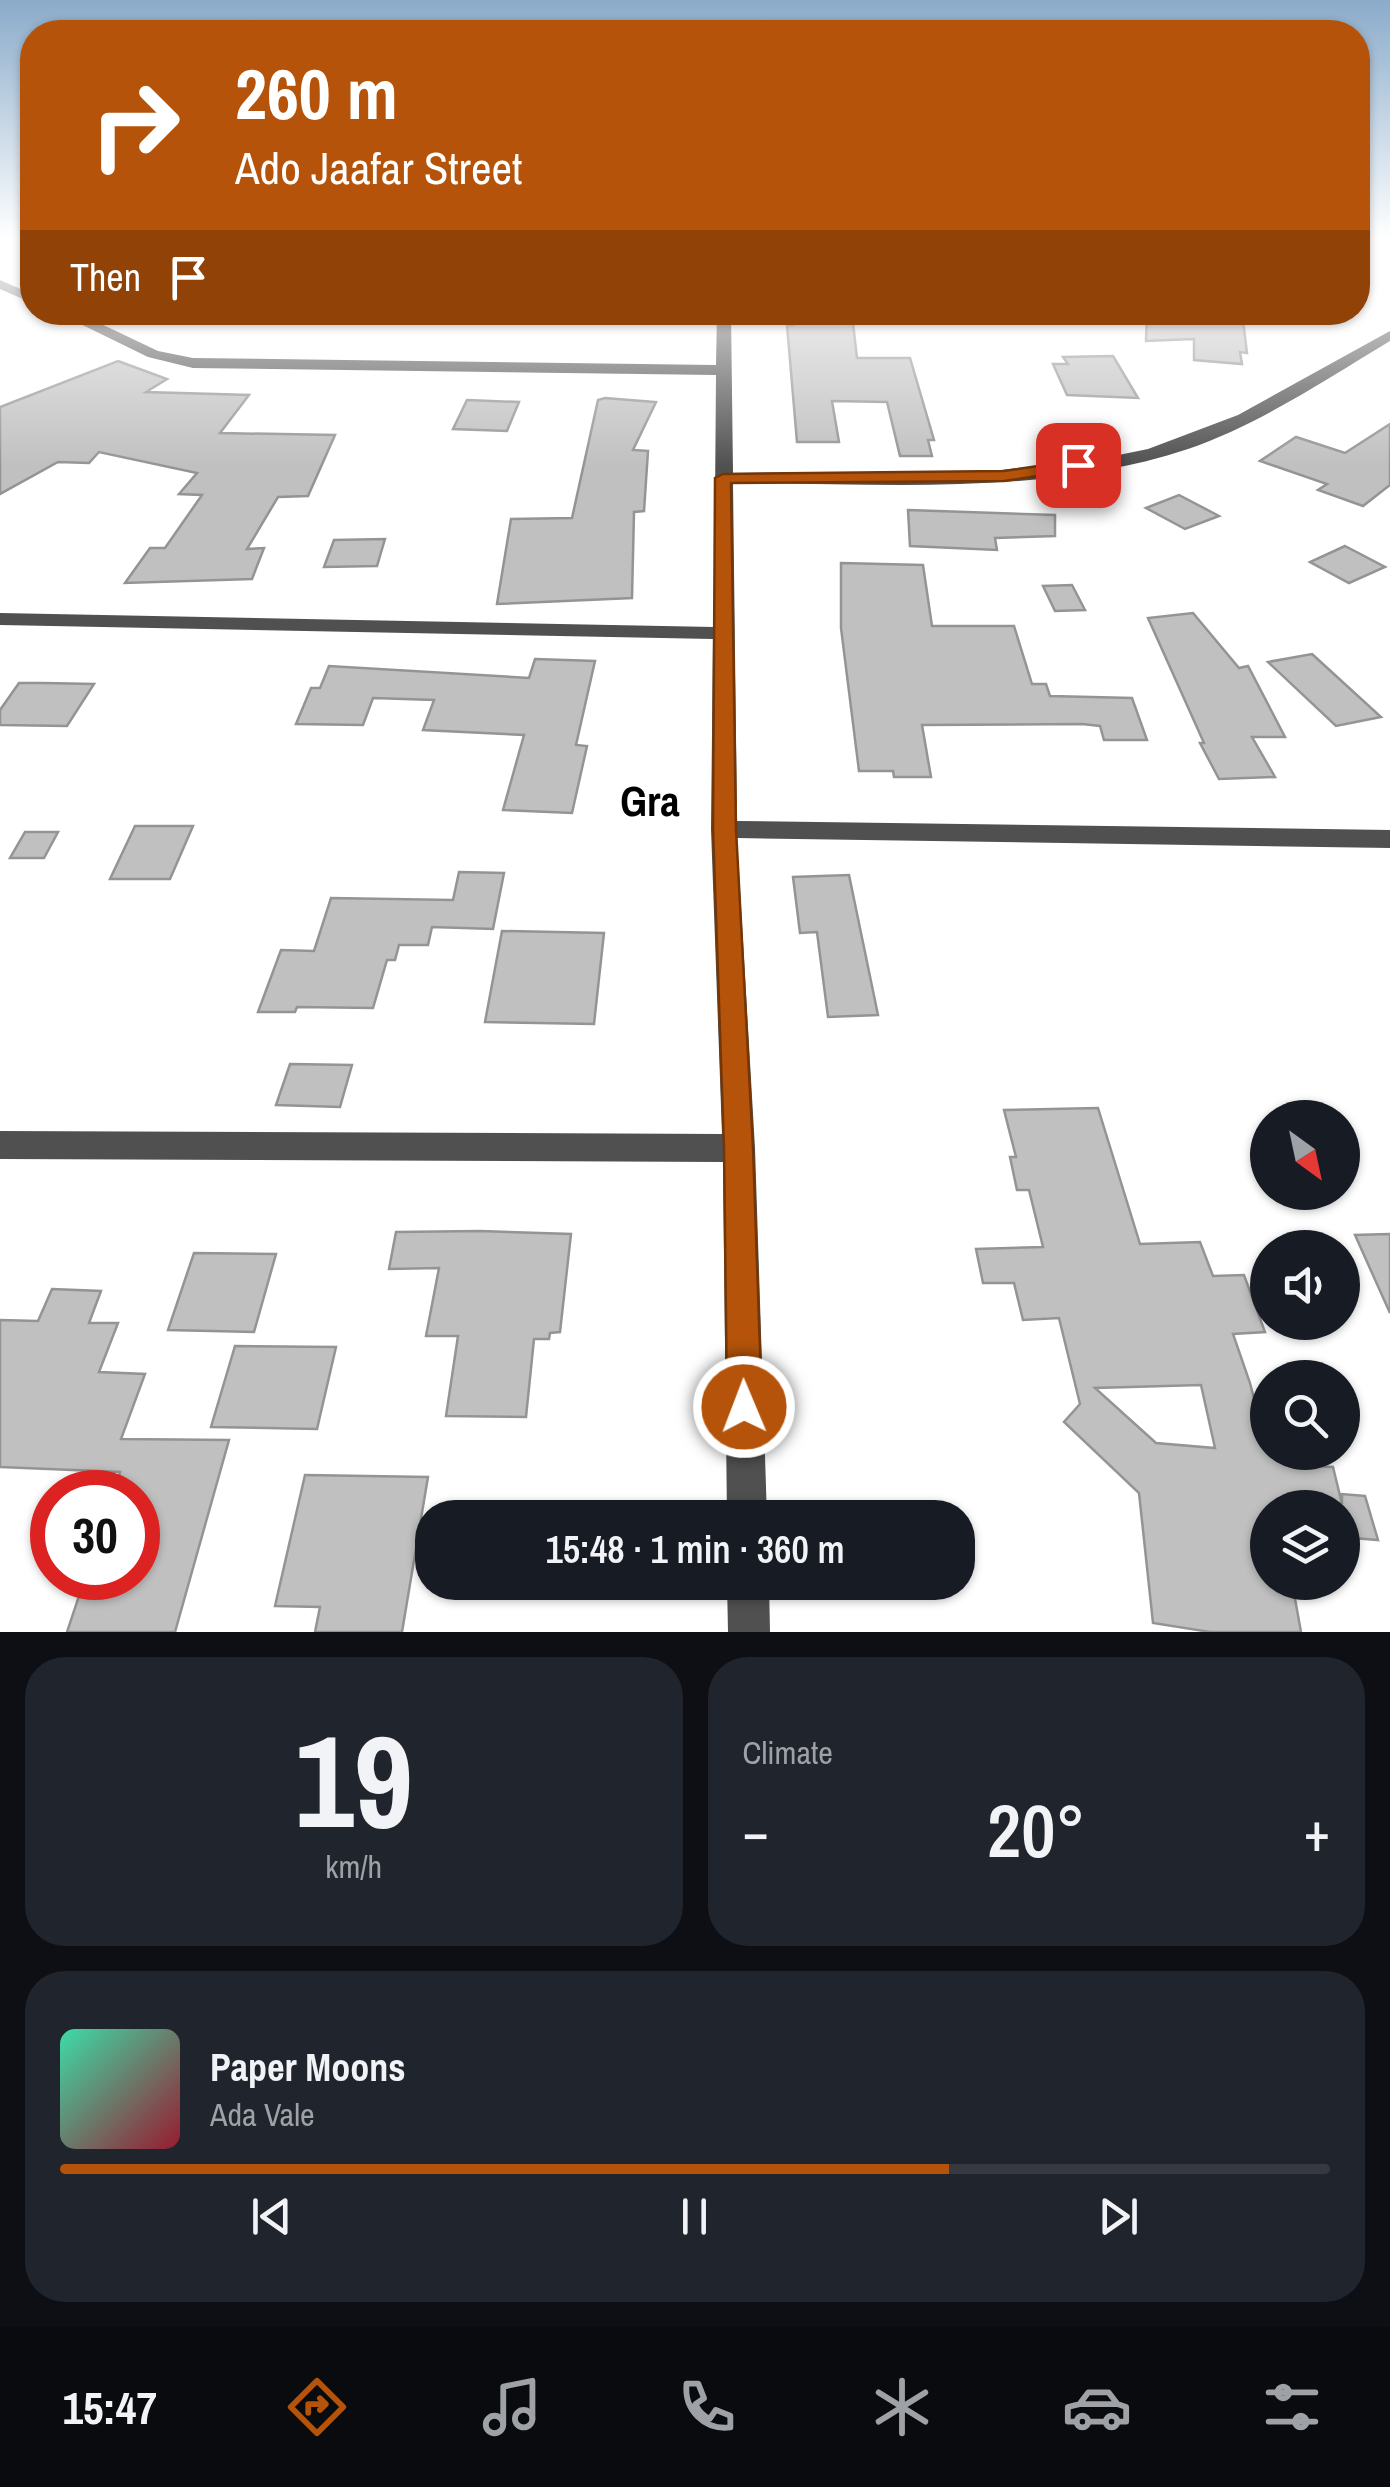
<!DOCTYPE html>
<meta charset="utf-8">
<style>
:root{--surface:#171b24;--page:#20242c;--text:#f1f3f6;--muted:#9ea1a6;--line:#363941;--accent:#b45309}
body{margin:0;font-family:"Archivo Narrow",sans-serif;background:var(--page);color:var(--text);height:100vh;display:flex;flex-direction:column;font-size:38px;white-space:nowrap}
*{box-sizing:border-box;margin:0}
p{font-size:32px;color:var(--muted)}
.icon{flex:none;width:55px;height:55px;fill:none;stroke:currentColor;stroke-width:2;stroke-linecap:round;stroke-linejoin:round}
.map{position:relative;height:1632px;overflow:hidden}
.drawer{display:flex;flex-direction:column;gap:25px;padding:25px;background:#0d0f14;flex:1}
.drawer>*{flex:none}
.hud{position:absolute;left:20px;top:20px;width:1350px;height:305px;border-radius:40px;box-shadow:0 2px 8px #0004;background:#b45309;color:#fff;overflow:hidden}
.needle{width:65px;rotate:147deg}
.controls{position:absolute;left:1250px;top:1100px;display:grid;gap:20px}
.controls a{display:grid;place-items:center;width:110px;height:110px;border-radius:50%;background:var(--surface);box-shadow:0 2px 8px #0004;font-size:50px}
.speed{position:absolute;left:30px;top:1470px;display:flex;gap:20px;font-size:50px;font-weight:700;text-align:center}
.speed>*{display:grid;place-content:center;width:130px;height:130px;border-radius:50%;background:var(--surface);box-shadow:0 2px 8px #0004;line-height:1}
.speed .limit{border:15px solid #d22;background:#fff;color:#111}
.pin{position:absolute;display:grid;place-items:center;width:85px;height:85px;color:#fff;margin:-42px;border-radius:20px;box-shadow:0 5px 15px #0006}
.me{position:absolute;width:110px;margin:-55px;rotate:359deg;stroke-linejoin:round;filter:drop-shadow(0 0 8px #0008)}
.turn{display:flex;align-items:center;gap:35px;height:210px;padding:0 50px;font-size:45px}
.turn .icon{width:130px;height:130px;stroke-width:2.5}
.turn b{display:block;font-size:70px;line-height:85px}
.then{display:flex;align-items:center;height:95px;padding:0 50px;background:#0003;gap:20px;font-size:38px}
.big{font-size:75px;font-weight:600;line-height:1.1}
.drawer .card{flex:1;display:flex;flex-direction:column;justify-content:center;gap:15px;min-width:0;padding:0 35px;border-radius:40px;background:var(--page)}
.drawer .dial{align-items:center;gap:0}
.dial b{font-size:130px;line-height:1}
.song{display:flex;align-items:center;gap:30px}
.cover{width:120px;height:120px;border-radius:15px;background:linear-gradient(135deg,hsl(160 70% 55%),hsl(350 70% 35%))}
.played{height:10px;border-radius:5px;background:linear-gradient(90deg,var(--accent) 70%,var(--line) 70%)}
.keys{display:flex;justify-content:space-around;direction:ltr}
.heat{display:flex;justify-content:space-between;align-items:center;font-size:55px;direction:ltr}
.drawer .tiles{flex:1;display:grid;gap:25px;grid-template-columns:1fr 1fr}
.card:last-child{grid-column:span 2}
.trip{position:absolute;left:415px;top:1500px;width:560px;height:100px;border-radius:40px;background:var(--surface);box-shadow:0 2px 8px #0004;font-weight:600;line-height:100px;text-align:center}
.dock{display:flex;height:160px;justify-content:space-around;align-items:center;background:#090b0e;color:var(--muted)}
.dock .icon{width:70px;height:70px}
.dock .on{color:var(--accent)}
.dock b{font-size:45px;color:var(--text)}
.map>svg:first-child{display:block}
.building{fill:#c0c0c0;stroke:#949494;stroke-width:2.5;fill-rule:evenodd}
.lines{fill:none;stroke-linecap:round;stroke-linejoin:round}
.minor{fill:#505050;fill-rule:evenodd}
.route{fill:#b45309;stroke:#753606;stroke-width:2.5}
.labels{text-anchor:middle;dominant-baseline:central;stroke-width:9;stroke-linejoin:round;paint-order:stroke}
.district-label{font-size:42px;font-weight:bold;fill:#000;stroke:#fff}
</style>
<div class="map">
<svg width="1390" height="1632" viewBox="0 0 1390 1632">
<rect width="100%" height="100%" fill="#fff"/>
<g class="building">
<path d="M1147 312H1242L1247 353 1240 352 1242 364 1194 360V339L1146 341Z"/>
<path d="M792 320 853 323 857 358H910L934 440H928L932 456H900L887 402 832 401 839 442H797L787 325H793Z"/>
<path d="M1113 356 1138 398 1067 395 1053 364H1068L1063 357Z"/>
<path d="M118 361 167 379 146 392 249 395 220 433 335 435 308 496 278 497 247 549 264 548 252 579 125 583 150 548H165L202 495 179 494 197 473 99 452 89 463 58 462 0 494V407Z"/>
<path d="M605 398 656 402 633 450 648 451 644 511 634 512 632 598 497 604 511 519 572 518 598 400Z"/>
<path d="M467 400 519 402 507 431 453 429Z"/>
<path d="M1390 424V485L1363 506 1318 490 1327 484 1260 461 1296 437 1345 453Z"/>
<path d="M1179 495 1219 516 1185 529 1146 508Z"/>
<path d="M908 510 1055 515V536L995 538 997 550 910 546Z"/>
<path d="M385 539 377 566 324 567 334 540Z"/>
<path d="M1345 546 1385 567 1349 583 1310 562Z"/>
<path d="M841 563 923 565 932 626H1014L1032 684H1046L1050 696 1132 698 1147 740H1104L1100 726 1082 724 922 725 931 777H894L893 771H859L841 628Z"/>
<path d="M1072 585 1085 610 1055 611 1043 586Z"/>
<path d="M1193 613 1239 668 1248 666 1285 737H1252L1275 777 1219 779 1200 743H1204L1148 618Z"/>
<path d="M1312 654 1381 717 1336 726 1268 662Z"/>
<path d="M535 659 595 661 576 745 587 746 572 813 503 810 524 735 423 730 434 700 373 698 363 725 296 724 311 688H320L329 666 529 678Z"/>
<path d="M19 683H43L94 684 67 726 0 725V710Z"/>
<path d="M135 826H193L170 879H110Z"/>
<path d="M25 832H58L44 858H10Z"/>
<path d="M459 872 504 873 493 929 432 927 428 945H399L395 960H387L373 1008 297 1007 295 1012H258L281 950 314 951 331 898 453 900Z"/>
<path d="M849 875 878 1015 828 1017 817 932 800 933 793 877Z"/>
<path d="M502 931 604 933 594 1024 485 1022Z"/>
<path d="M290 1064 352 1065 340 1107 276 1105Z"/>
<path d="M1098 1108 1140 1244 1200 1242 1213 1276 1244 1275 1265 1332 1233 1334 1250 1383 1268 1452H1308L1312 1466 1333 1467 1342 1504V1494L1365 1496 1378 1540 1342 1537V1508H1268V1582H1292L1301 1632H1210L1153 1623 1139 1493 1064 1422 1080 1404 1059 1318 1023 1320 1014 1283H983L976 1249 1043 1247 1029 1190H1017L1010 1157H1016L1004 1110ZM1201 1385 1215 1448 1156 1443 1095 1388Z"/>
<path d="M480 1231 571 1234 560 1332 550 1333 549 1339H534L526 1417 446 1416 458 1336H426L439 1268 389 1269 396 1232Z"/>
<path d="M1390 1234V1313L1355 1235Z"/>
<path d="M194 1253 276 1254 254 1332 168 1330Z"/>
<path d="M52 1289 101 1291 89 1323H118L99 1372 145 1374 121 1439 229 1440 175 1632H67L85 1578H138V1492H114L120 1472 0 1467V1320L38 1321Z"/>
<path d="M235 1346 336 1347 317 1429 211 1427Z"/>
<path d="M305 1475 428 1477 402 1632H315L320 1607 275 1606Z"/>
</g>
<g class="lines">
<g class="minor">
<path d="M0 280 32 294V303L0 289Z"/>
<path d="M56 312H76L158 351 193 358 716 365 717 312H731L733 473 992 471 1099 459 1148 449 1238 415 1390 331V341C1325 380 1260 424 1188 449 1044 497 882 483 733 483L737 821 1390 830V848L737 838 755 1148 767 1518H727L723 1162 0 1159V1131L722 1134 711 829 713 639 0 625V613L714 627 716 375 193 368 148 357Z"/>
<path d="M727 1582H769L770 1632H728Z"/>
</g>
</g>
<linearGradient id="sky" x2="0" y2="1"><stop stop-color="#8aabca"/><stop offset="0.51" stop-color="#fff"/><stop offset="1" stop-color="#fff" stop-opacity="0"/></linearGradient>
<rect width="1390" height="467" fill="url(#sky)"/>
<path class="route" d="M1078 460 1086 465 1084 469 1004 481 731 483 736 829 753 1148 762 1407 757 1419 744 1424 732 1419 727 1407 724 1148 713 829 715 478 723 474 1004 471Z"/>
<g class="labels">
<g class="district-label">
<text x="650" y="801">Gra</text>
</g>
</g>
</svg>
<div class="controls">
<a><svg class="needle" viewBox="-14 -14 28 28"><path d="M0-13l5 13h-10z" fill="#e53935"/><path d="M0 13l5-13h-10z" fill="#9ea1a6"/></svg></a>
<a><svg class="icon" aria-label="sound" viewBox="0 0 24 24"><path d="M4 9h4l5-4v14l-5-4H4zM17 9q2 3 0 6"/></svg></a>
<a><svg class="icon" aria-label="search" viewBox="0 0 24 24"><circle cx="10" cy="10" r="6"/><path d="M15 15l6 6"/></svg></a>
<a><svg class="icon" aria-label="layers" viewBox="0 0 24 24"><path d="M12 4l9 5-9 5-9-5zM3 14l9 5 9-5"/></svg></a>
</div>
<div class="speed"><div class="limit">30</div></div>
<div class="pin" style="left:1078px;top:465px;background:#d93025"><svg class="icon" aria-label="arrive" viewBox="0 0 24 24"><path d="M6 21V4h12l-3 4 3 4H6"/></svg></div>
<svg class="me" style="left:744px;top:1407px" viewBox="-20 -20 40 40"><circle r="17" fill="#b45309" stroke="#fff" stroke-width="3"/><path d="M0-11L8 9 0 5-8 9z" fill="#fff"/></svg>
<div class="trip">15:48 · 1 min · 360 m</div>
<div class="hud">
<div class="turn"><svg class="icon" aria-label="right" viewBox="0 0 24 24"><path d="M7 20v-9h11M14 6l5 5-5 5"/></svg><div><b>260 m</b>Ado Jaafar Street</div></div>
<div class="then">Then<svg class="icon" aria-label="arrive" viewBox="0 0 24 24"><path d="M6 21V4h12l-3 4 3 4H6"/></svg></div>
</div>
</div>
<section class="drawer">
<div class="tiles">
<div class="card dial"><b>19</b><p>km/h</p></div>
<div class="card"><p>Climate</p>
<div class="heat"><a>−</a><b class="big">20°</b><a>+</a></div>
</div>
<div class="card">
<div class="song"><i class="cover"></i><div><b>Paper Moons</b><p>Ada Vale</p></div></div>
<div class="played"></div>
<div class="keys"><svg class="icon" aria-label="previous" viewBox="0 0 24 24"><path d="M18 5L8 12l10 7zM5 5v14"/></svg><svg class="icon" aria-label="pause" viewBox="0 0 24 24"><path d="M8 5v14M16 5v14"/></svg><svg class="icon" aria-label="next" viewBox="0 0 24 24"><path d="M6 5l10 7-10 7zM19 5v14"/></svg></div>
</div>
</div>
</section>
<nav class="dock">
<b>15:47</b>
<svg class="icon on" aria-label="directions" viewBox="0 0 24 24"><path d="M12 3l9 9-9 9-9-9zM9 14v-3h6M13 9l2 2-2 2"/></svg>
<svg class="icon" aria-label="music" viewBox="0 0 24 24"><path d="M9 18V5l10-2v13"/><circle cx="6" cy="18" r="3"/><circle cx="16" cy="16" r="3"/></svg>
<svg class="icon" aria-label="phone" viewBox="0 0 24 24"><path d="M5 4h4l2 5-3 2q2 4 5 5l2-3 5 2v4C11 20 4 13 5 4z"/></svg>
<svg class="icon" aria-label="climate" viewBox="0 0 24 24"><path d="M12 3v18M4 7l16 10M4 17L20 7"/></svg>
<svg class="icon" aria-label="car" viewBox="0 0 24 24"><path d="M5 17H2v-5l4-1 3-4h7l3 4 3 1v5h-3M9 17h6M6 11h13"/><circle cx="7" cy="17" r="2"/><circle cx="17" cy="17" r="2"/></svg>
<svg class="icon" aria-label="filters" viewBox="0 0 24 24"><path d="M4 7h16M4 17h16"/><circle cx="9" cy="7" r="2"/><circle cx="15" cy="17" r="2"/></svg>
</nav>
